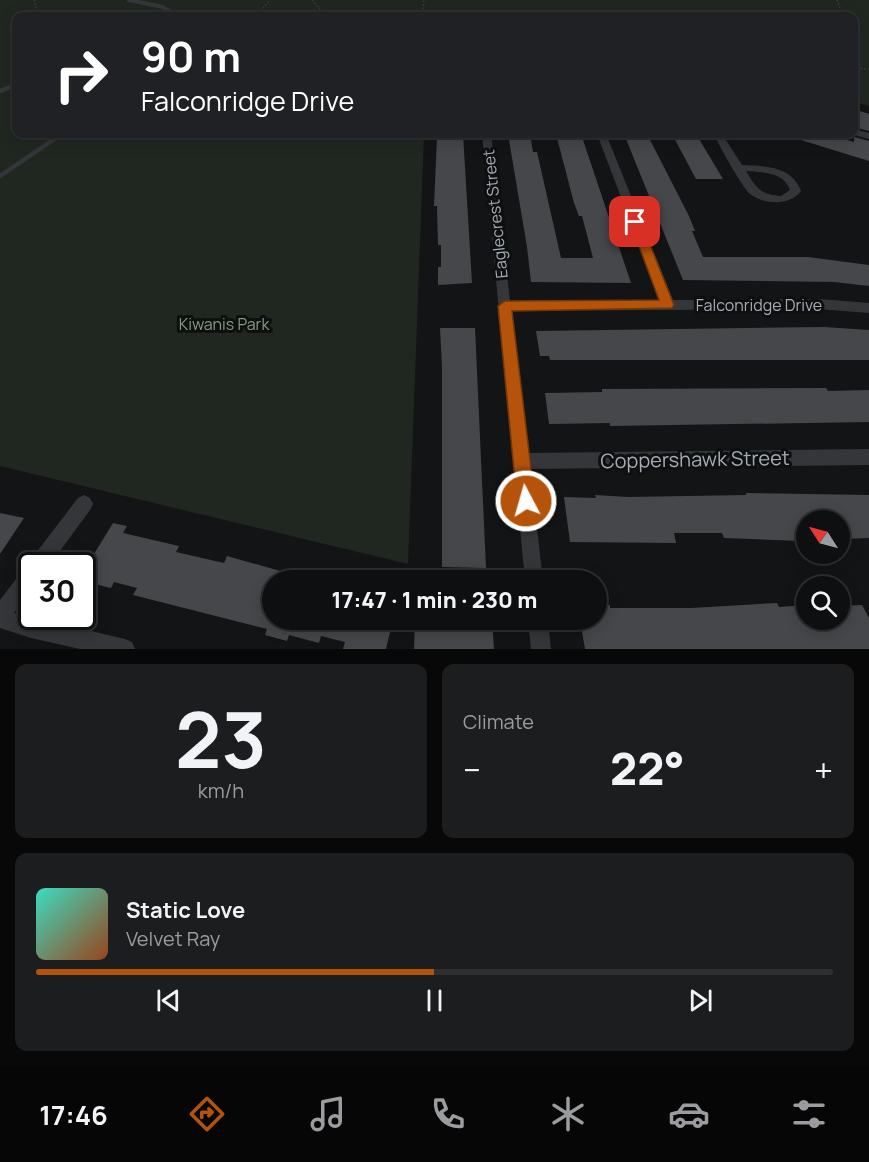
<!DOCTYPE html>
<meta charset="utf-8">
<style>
:root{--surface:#0e0f10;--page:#1c1d1e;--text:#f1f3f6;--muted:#9b9c9f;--line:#2e2f30;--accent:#b45309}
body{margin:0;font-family:Manrope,sans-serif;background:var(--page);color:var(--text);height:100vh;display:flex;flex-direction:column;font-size:22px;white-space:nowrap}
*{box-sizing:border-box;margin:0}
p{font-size:20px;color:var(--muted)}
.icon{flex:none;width:33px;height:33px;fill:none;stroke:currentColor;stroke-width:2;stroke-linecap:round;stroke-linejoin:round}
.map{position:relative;height:649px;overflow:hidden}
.drawer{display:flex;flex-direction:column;gap:15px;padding:15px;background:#080809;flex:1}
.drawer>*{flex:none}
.top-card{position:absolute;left:12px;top:12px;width:846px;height:126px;border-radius:12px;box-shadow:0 3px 15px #0003,0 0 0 2px var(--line);background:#202124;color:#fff;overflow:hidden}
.needle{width:39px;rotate:306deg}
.tools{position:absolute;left:796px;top:510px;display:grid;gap:12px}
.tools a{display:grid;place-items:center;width:54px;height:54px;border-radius:50%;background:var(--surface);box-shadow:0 3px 15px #0003,0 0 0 2px var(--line);font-size:30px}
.speed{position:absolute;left:18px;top:552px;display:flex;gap:12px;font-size:30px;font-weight:700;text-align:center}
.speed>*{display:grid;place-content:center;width:78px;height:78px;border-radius:50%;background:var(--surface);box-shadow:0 3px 15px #0003,0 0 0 2px var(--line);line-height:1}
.speed .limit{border:3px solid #111;border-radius:9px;background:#fff;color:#111}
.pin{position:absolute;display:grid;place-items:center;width:51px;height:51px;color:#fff;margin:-26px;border-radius:12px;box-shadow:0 3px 9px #0006}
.me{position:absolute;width:66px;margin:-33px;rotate:354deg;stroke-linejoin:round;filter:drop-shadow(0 0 4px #0008)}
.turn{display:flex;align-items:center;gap:21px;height:126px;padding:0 30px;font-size:27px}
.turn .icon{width:78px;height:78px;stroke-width:2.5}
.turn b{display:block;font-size:42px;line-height:51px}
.big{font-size:45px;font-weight:800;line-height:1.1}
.drawer .tile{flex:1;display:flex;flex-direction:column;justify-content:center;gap:9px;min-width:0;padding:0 21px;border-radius:12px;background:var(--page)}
.drawer .dial{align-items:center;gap:0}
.dial b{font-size:78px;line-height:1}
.song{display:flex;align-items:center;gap:18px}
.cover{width:72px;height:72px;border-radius:9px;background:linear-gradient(135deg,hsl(170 70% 55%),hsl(20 70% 35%))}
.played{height:6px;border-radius:3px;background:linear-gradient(90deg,var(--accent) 50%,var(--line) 50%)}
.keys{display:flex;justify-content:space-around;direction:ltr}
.heat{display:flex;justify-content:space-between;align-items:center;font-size:33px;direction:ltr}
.drawer .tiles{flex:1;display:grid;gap:15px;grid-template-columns:1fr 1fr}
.tile:last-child{grid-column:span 2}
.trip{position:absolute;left:262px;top:570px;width:345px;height:60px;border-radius:30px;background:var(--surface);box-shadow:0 3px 15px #0003,0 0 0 2px var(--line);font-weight:800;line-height:60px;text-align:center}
.menu{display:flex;height:96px;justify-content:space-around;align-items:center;background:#060606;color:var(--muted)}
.menu .icon{width:42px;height:42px}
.menu .on{color:var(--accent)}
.menu b{font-size:27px;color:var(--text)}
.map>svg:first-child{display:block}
.green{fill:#202720}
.building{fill:#45474a}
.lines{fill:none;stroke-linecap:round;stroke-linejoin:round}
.path{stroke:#3b3d40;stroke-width:1.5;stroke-dasharray:1.5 2;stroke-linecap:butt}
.service-far1{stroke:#353639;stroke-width:4}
.service{stroke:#353639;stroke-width:4.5}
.minor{fill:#353639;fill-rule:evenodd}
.route{fill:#b45309;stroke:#753606;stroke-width:1.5}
.labels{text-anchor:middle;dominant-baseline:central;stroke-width:6;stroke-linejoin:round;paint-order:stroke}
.street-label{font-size:16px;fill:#a6acb4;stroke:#0e0f10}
.park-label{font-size:16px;fill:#819d7f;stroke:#0e0f10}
.near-street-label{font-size:20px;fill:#a6acb4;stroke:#0e0f10}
</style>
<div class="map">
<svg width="869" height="649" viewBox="0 0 869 649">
<rect width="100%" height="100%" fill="#131415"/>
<path class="green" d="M0 0H869V106L854 102V16H479L435 13 434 16H16V134H424L408 564 0 466Z"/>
<g class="building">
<path d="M854 109 869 114V131L854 127Z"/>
<path d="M439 134H463L472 283 438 285V267H441V245H438L437 206H434L437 137Z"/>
<path d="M508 134H530L533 152H537L561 258H593L582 216H579L574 203 556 134H581L631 283 531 282 527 247Z"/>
<path d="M624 134H647L689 216 695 231H692L703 257H808L869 265V286L834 282 683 280Z"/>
<path d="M672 134H696L723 179H696Z"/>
<path d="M789 134H826L854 142V137L869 141V161L788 136Z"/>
<path d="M824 327 869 330V360H550L549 356H540L536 331Z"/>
<path d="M440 328H475L486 568 442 567V367Z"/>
<path d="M826 388 828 391 869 390V422L610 426V423L549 424 545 393 602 392V389Z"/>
<path d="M746 493 869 495V538L844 539 840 531V520H807V539H798L799 541 724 538 722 533H674L676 543 570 542 564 497 596 498 595 495 628 497 746 495Z"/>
<path d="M0 513 24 518 0 554Z"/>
<path d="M113 523 127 526 123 533 179 546 176 552 224 563 227 556 298 576V580H273V620H390L388 628H391L386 649H343L345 642 321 636 319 643 289 635 287 641 265 635 267 629 133 595 137 588 114 582 111 588 82 581V567H86Z"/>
<path d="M777 603 779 607 807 605V620H840V606L862 605 869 618V649H585L580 620H597V605H610V608H691Z"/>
<path d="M415 620H492L494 649H414Z"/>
</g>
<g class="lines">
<g class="path">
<path d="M34 0 38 16"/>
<path d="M312 0 322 11H337L356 16"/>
<path d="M837 0 843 16"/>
<path d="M256 16 270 0"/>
<path d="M309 16 322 11"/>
<path d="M422 16 424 0"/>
<path d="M854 47 861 68"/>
<path d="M854 69H869"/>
<path d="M358 134 405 139 414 134"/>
</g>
<path class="service-far1" d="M129 0 163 7 176 16"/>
<g class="service">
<path d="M0 91 16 85"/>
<path d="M0 176 62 134"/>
</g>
<g class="minor">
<path d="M854 129 869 133V139L851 134H854Z"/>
<path d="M482 134H491L510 301 660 300 597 134H606L673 300 819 299 869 303V313L819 309 512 311 528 453 869 449V465L530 469 543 580H525Z"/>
<path d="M714 134H722L742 165C765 166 792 166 801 191 790 206 765 205 750 194 742 187 718 144 714 134ZM746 171C763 172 784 172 790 190L781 196C761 195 756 188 746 171Z"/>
<path d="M84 495 90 498 93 504 90 510 49 566H32V589L14 613 125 639 132 642 135 649H80L31 638 0 628V600L78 498Z"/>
<path d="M528 620H548L551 649H531Z"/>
</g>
</g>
<path class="route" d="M635 218 641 222 674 305 672 308 512 311 535 501 532 507 526 509 520 507 517 501 498 306 505 301 659 300 630 222Z"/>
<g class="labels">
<g class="street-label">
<text transform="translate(495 214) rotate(-96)">Eaglecrest Street</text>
<text x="759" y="305">Falconridge Drive</text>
</g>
<g class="park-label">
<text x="224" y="324">Kiwanis Park</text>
</g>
<g class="near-street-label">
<text transform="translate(695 459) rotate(-1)">Coppershawk Street</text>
</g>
</g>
</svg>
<div class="tools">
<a><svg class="needle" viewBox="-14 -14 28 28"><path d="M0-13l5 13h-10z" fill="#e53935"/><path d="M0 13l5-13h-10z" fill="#9b9c9f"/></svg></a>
<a><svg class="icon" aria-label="search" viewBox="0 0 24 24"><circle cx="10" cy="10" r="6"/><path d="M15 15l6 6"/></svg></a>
</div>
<div class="speed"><div class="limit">30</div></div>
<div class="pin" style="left:635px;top:222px;background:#d93025"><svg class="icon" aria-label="arrive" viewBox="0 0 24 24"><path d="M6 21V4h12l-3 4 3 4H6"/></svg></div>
<svg class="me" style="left:526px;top:501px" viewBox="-20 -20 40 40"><circle r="17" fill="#b45309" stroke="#fff" stroke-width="3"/><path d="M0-11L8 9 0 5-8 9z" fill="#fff"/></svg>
<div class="trip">17:47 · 1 min · 230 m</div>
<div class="top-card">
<div class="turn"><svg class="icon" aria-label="right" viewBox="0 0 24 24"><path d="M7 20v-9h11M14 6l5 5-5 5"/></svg><div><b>90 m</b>Falconridge Drive</div></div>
</div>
</div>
<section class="drawer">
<div class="tiles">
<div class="tile dial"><b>23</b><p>km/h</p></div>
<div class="tile"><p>Climate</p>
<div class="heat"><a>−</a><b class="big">22°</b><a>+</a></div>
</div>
<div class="tile">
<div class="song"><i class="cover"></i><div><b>Static Love</b><p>Velvet Ray</p></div></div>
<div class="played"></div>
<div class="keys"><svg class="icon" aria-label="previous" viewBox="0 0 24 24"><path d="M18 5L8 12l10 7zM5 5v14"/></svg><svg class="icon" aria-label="pause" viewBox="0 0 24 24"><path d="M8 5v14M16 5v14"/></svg><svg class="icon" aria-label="next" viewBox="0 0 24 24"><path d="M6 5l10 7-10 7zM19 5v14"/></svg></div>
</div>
</div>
</section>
<nav class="menu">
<b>17:46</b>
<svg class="icon on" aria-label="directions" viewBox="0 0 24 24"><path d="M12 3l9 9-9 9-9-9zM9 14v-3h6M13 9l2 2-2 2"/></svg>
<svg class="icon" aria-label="music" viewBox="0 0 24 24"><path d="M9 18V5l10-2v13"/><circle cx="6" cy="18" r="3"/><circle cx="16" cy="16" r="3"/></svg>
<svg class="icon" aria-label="phone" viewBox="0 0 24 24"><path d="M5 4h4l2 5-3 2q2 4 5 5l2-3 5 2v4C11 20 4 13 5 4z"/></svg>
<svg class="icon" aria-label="climate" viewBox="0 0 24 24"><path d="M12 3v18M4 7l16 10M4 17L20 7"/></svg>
<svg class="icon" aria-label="car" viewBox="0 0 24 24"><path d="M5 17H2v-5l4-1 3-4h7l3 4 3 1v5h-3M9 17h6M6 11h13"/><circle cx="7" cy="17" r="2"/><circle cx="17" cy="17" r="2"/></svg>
<svg class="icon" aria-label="filters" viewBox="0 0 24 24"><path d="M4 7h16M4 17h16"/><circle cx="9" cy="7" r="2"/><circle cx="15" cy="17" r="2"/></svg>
</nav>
